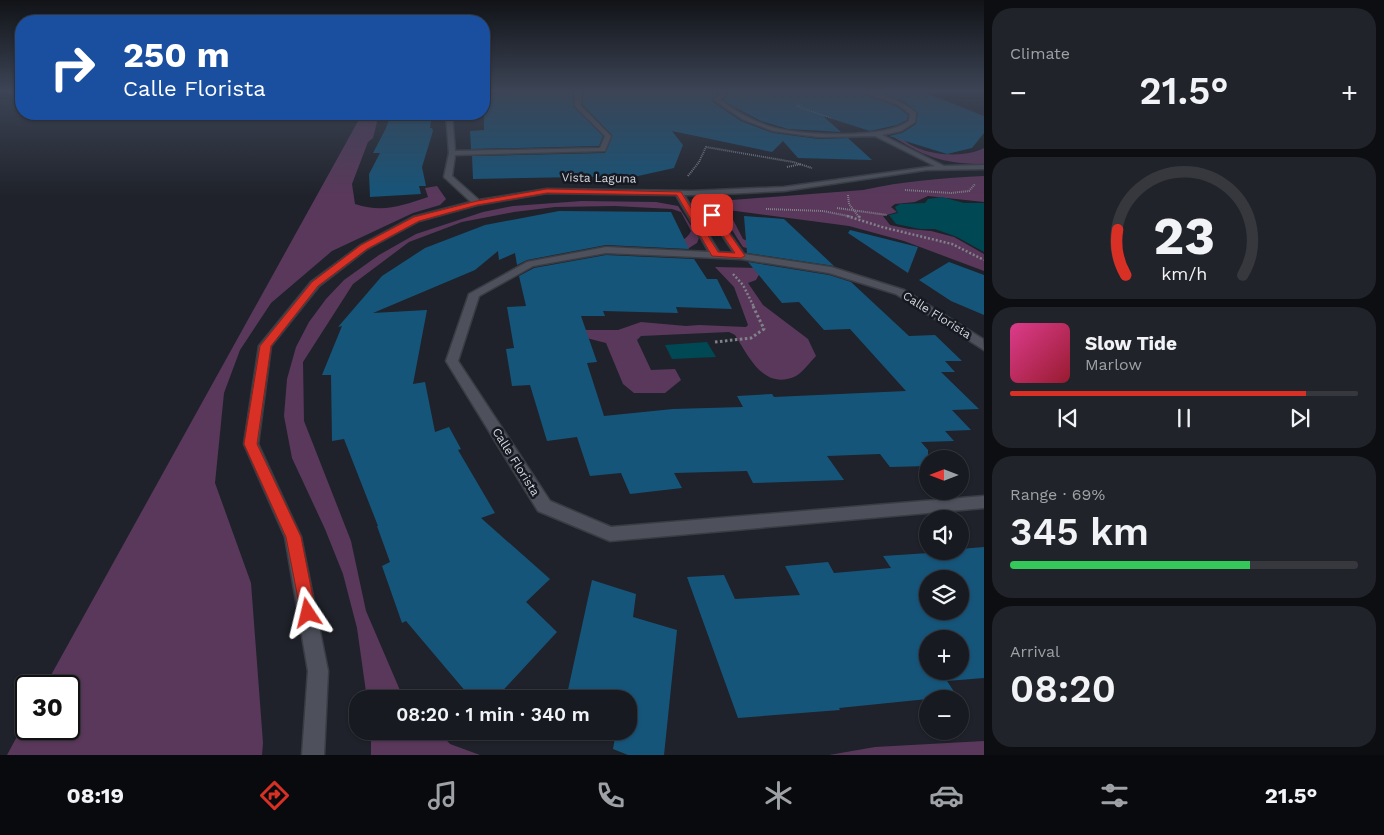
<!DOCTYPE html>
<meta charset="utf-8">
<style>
:root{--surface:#171a20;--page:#202329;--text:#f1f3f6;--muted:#9ea1a5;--line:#36383e;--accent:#d93025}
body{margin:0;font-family:"Work Sans",sans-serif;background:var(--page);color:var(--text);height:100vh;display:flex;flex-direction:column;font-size:19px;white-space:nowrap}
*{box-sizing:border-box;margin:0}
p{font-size:16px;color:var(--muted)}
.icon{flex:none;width:28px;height:28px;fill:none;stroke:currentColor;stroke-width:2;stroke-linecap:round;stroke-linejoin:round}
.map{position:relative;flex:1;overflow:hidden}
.sheet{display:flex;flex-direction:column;gap:8px;padding:8px;background:#0d0e12;width:400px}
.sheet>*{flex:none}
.top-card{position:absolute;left:15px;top:15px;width:475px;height:105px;border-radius:20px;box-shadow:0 1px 4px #0004,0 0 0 1px var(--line);background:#1a4fa0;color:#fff;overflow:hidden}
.needle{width:32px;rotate:270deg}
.tools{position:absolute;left:919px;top:450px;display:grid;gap:10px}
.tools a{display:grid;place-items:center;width:50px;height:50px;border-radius:50%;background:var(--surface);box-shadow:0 1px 4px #0004,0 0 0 1px var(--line);font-size:25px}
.speed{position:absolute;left:15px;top:675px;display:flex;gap:10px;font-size:25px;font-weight:700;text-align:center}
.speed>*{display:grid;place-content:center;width:65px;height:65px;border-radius:50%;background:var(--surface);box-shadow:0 1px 4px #0004,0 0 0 1px var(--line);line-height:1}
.speed .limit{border:2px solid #111;border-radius:8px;background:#fff;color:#111}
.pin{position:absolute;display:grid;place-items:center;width:42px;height:42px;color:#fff;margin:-21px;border-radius:10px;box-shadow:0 2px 8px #0006}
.me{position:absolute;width:55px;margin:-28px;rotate:350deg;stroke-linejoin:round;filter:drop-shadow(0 0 4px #0008)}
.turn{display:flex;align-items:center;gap:18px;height:105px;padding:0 25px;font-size:22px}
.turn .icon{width:65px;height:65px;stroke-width:2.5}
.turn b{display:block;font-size:35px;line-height:42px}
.big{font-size:38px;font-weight:600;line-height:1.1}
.sheet .tile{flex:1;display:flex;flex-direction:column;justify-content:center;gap:8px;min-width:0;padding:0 18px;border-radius:20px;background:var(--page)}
.sheet .dial{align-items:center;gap:0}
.dial svg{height:130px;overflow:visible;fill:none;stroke:var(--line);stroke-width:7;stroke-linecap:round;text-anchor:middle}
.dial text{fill:var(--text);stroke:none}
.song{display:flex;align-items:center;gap:15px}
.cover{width:60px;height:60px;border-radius:8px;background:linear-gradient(135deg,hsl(330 70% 55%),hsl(350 70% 35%))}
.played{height:5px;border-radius:2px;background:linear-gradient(90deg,var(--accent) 85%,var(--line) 85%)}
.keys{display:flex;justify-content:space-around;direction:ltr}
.heat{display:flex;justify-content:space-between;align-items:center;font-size:28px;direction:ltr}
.charge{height:8px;border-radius:4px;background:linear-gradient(90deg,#34c759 69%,var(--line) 0)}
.trip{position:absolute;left:349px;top:690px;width:288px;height:50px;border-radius:20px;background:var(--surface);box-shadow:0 1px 4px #0004,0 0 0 1px var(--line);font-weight:600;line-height:50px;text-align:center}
.tab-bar{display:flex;height:80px;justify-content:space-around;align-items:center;background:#090a0d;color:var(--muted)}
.tab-bar .icon{width:35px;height:35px}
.tab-bar .on{color:var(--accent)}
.tab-bar b{font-size:22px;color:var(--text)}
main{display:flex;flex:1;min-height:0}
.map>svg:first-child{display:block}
.green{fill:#5a385b}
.water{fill:#004853}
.building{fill:#16557a;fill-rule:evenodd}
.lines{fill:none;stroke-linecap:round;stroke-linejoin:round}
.minor-casing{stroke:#393c43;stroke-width:3}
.path-far3{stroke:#808289;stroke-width:1;stroke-dasharray:1 1;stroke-linecap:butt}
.path-far2{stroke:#808289;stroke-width:2;stroke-dasharray:1 1;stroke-linecap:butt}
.path-far1{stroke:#808289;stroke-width:2.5;stroke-dasharray:2 2;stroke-linecap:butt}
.path{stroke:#808289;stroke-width:3;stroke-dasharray:2.5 2.5;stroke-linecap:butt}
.minor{fill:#4e515b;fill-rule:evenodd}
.route{fill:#d93025;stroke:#8d1f18}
.labels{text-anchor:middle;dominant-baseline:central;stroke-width:5;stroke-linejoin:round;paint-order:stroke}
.street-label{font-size:12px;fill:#d3d5db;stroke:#161921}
</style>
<main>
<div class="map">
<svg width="984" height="755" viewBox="0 0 984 755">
<rect width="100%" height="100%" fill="#1f222a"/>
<g class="green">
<path d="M362 114H379L373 138 368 142 352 184 355 204C383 213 401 206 428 197L425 188 437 186 446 199 440 205 413 213 332 251 271 303 240 350 224 393 215 483 251 583 263 743 262 755H7L26 720V729H69V686H45Z"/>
<path d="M895 135H899C914 155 962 160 984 148V164C947 164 927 158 895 138Z"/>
<path d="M984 176V202L928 196 915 202 895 204 891 207 897 212 883 216 890 225 909 229 931 231 954 237 984 254V271L904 241 849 226 728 210 743 239 769 251 765 253 743 247 717 207 719 201 863 190C903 181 943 178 984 176Z"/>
<path d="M582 201 656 202 678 206 699 238 697 243 689 248H668C676 244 687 240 691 231L681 212 672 209 615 206 555 207 514 212 462 222 409 242 353 284 303 362 304 421 351 541 366 611 402 695 406 699H367L357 628 343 574 325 529 292 458 284 416 287 379 296 347 309 322 326 299 344 280 379 255 416 234 483 212 513 206Z"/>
<path d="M715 267 759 268 761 271 756 280 748 283 763 305 808 339 816 356C810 362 803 372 796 376 764 391 749 357 735 335L729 332 641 336 637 340 651 370 675 369 681 380 665 393H634L623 384 606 343 575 335 577 330H618L641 322 686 326 699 325 746 327 748 325 734 287Z"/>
<path d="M371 731H438L450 744 480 755H371Z"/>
<path d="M984 741V755H829L875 747Z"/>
</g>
<g class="water">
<path d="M942 197 964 203H984V252L957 237 935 229H920L896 224 889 215 898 213 895 207 900 204 925 203 928 199Z"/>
<path d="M707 342 716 357 672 359 665 345Z"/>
</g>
<g class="building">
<path d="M484 91 573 93 574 107 603 136 599 146 471 149 470 131 484 130Z"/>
<path d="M607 91H721L713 99V102L741 121 773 133 819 139 848 138 872 160 798 158 783 141 772 152 672 131 683 145 674 168 638 176 473 179 472 156 605 153 612 135 583 105V93H607Z"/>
<path d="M731 91H856L898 107 908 115 907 120 897 125 870 131 823 116 841 132 788 129 761 121 734 107 723 100Z"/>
<path d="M876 91H921L984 116V133L972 148 947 154 889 136 902 133 916 124 918 113 905 102Z"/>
<path d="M391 114 432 115 430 128H432L433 131 422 167 426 186H419L421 194 370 197 369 174 380 153H373L386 128Z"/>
<path d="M559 211 671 212 689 249 606 245 527 260 517 265 515 253 499 260 498 251 475 270 373 313 427 310 413 384 425 382 435 432 449 427 461 449 458 450 495 513 481 518 550 579 526 602 557 632 495 699H472L406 621 402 623 382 566 390 562 377 526H378L344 439 332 441 331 375H322L342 326 338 327 382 276 425 248 485 225Z"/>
<path d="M744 216 784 219 834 266 747 253Z"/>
<path d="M850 230 918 247 908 273 848 233Z"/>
<path d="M606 255 694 259 707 279H717L732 309 676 307 678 313 603 311 605 316H581L597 362 587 363 604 416 673 409 743 407 737 396 772 394 774 397 906 391 850 329 824 330 799 302 782 303 748 262 829 275 851 282 909 336 935 335 962 361H945L955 372H941L979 409 952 410 971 430 945 431 954 441 921 442 928 450V466L890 467 880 454 827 456 844 480 753 483 747 471 674 473 682 488 630 494 621 473 590 476 577 437 547 441 530 385 512 386 506 349 514 348 507 307 526 306 519 276 534 268Z"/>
<path d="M949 262 984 275V315L951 301 919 280Z"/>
<path d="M984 547V678L947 681 957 696 839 708 840 710 738 718 687 577 724 575 735 599 800 595 785 566 828 562 834 573 891 568 883 556 960 551V549ZM928 579H960V611H928ZM928 639H960V671H928Z"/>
<path d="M592 580 636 594 633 617 677 630 664 755H628L613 749 616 732 613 731H628V699H566Z"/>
</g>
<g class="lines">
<g class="minor-casing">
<path id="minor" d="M575 91 581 92V106L611 136 605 151 455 155 452 176 479 200 547 189 691 191 784 187 935 166 875 136 819 137 773 131 742 119 714 100 724 91H729L720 100C737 112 755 123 775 128 804 136 885 139 909 121L910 114 899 105 858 91C877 91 902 100 916 113L915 122 901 131 882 135 944 166 984 165V169L926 170 784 191 702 195 744 254 831 267 904 290 983 339 984 350 896 294 829 273 741 259 606 253 533 266 479 296 458 361 550 501 611 527 984 496V508L610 541 538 511 446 361 469 294 527 262 606 247 709 252 676 195 547 193 477 205 419 221 367 249 319 286 271 346 258 444 301 537 328 671 324 755H302L308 671 285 537 244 444 259 346 311 282 361 245 413 217 471 202 444 177 449 153 446 114H452L455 151 600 148 605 136 575 106ZM684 195H695L734 253 719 252Z"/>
</g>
<path class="path-far3" d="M802 105 796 106 831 118"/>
<g class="path-far2">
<path d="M787 167 801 164"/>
<path d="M688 176 699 162 706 147 793 162 812 168"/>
<path d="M905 190 951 193 969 191 975 184"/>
<path d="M848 195 849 204 859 217"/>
<path d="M837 208 887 215"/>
<path d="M766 209 823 211 853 217"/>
</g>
<g class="path-far1">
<path d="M847 216 882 227 952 244 984 260"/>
<path d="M859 216 860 218"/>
<path d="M733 274 743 285 754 307"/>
</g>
<path class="path" d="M715 342 751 338 764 329 753 306"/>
<use href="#minor" class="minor"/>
</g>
<linearGradient id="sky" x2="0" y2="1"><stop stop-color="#111317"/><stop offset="0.46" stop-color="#3c4455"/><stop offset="1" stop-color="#3c4455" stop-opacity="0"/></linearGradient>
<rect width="984" height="197" fill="url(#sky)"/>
<path class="route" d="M547 189 681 192 718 252 735 253 709 215 712 212 715 213 745 256 741 258 712 256 677 195 547 193 477 205 419 221 367 249 318 286 271 346 257 444 301 537 316 613 314 619 308 622 302 619 286 537 244 444 260 346 312 282 361 245 414 217 477 201Z"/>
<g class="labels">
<g class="street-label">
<text transform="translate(599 178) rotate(1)">Vista Laguna</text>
<text transform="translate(937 315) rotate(32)">Calle Florista</text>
<text transform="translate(516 462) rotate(58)">Calle Florista</text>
</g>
</g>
</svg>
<div class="tools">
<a><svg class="needle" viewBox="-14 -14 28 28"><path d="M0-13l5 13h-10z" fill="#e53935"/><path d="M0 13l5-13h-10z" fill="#9ea1a5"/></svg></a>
<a><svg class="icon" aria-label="sound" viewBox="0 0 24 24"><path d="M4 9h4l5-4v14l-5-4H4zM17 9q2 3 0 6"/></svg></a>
<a><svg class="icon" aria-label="layers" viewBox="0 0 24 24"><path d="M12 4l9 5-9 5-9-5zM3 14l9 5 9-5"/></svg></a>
<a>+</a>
<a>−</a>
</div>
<div class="speed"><div class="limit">30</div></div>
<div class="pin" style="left:712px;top:215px;background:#d93025"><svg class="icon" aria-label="arrive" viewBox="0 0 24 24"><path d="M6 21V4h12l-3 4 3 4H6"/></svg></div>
<svg class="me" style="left:308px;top:613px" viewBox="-20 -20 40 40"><path d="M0-17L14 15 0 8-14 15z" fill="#d93025" stroke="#fff" stroke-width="4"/></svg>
<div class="trip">08:20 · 1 min · 340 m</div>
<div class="top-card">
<div class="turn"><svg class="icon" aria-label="right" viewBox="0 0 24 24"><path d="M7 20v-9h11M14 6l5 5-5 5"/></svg><div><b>250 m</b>Calle Florista</div></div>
</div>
</div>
<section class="sheet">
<div class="tile"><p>Climate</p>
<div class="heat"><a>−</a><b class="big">21.5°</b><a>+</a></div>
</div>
<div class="tile dial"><svg viewBox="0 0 100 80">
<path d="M14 69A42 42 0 1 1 86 69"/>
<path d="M14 69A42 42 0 0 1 9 41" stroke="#d93025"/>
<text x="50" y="56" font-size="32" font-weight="700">23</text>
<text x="50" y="72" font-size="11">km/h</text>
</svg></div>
<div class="tile">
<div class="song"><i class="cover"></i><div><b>Slow Tide</b><p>Marlow</p></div></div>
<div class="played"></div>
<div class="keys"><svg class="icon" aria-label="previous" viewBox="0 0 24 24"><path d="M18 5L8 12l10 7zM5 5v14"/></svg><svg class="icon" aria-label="pause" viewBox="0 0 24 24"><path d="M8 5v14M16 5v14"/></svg><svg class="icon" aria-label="next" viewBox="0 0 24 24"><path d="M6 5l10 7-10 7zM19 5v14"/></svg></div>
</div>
<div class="tile"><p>Range · 69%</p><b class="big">345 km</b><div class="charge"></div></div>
<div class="tile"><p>Arrival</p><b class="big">08:20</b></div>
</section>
</main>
<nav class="tab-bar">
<b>08:19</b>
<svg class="icon on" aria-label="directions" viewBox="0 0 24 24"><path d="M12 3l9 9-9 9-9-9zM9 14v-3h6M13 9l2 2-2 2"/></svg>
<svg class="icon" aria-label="music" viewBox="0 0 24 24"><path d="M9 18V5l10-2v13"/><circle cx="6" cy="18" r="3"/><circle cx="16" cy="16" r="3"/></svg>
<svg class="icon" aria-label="phone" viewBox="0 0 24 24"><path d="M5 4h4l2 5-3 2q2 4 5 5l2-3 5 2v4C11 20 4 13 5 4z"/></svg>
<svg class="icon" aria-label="climate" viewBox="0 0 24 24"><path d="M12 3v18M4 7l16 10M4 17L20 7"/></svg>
<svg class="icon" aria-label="car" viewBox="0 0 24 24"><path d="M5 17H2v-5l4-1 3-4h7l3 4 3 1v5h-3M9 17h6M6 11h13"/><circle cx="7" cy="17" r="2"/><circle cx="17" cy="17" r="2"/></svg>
<svg class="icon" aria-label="filters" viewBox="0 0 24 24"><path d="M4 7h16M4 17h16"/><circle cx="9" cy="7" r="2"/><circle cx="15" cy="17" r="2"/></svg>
<b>21.5°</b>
</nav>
